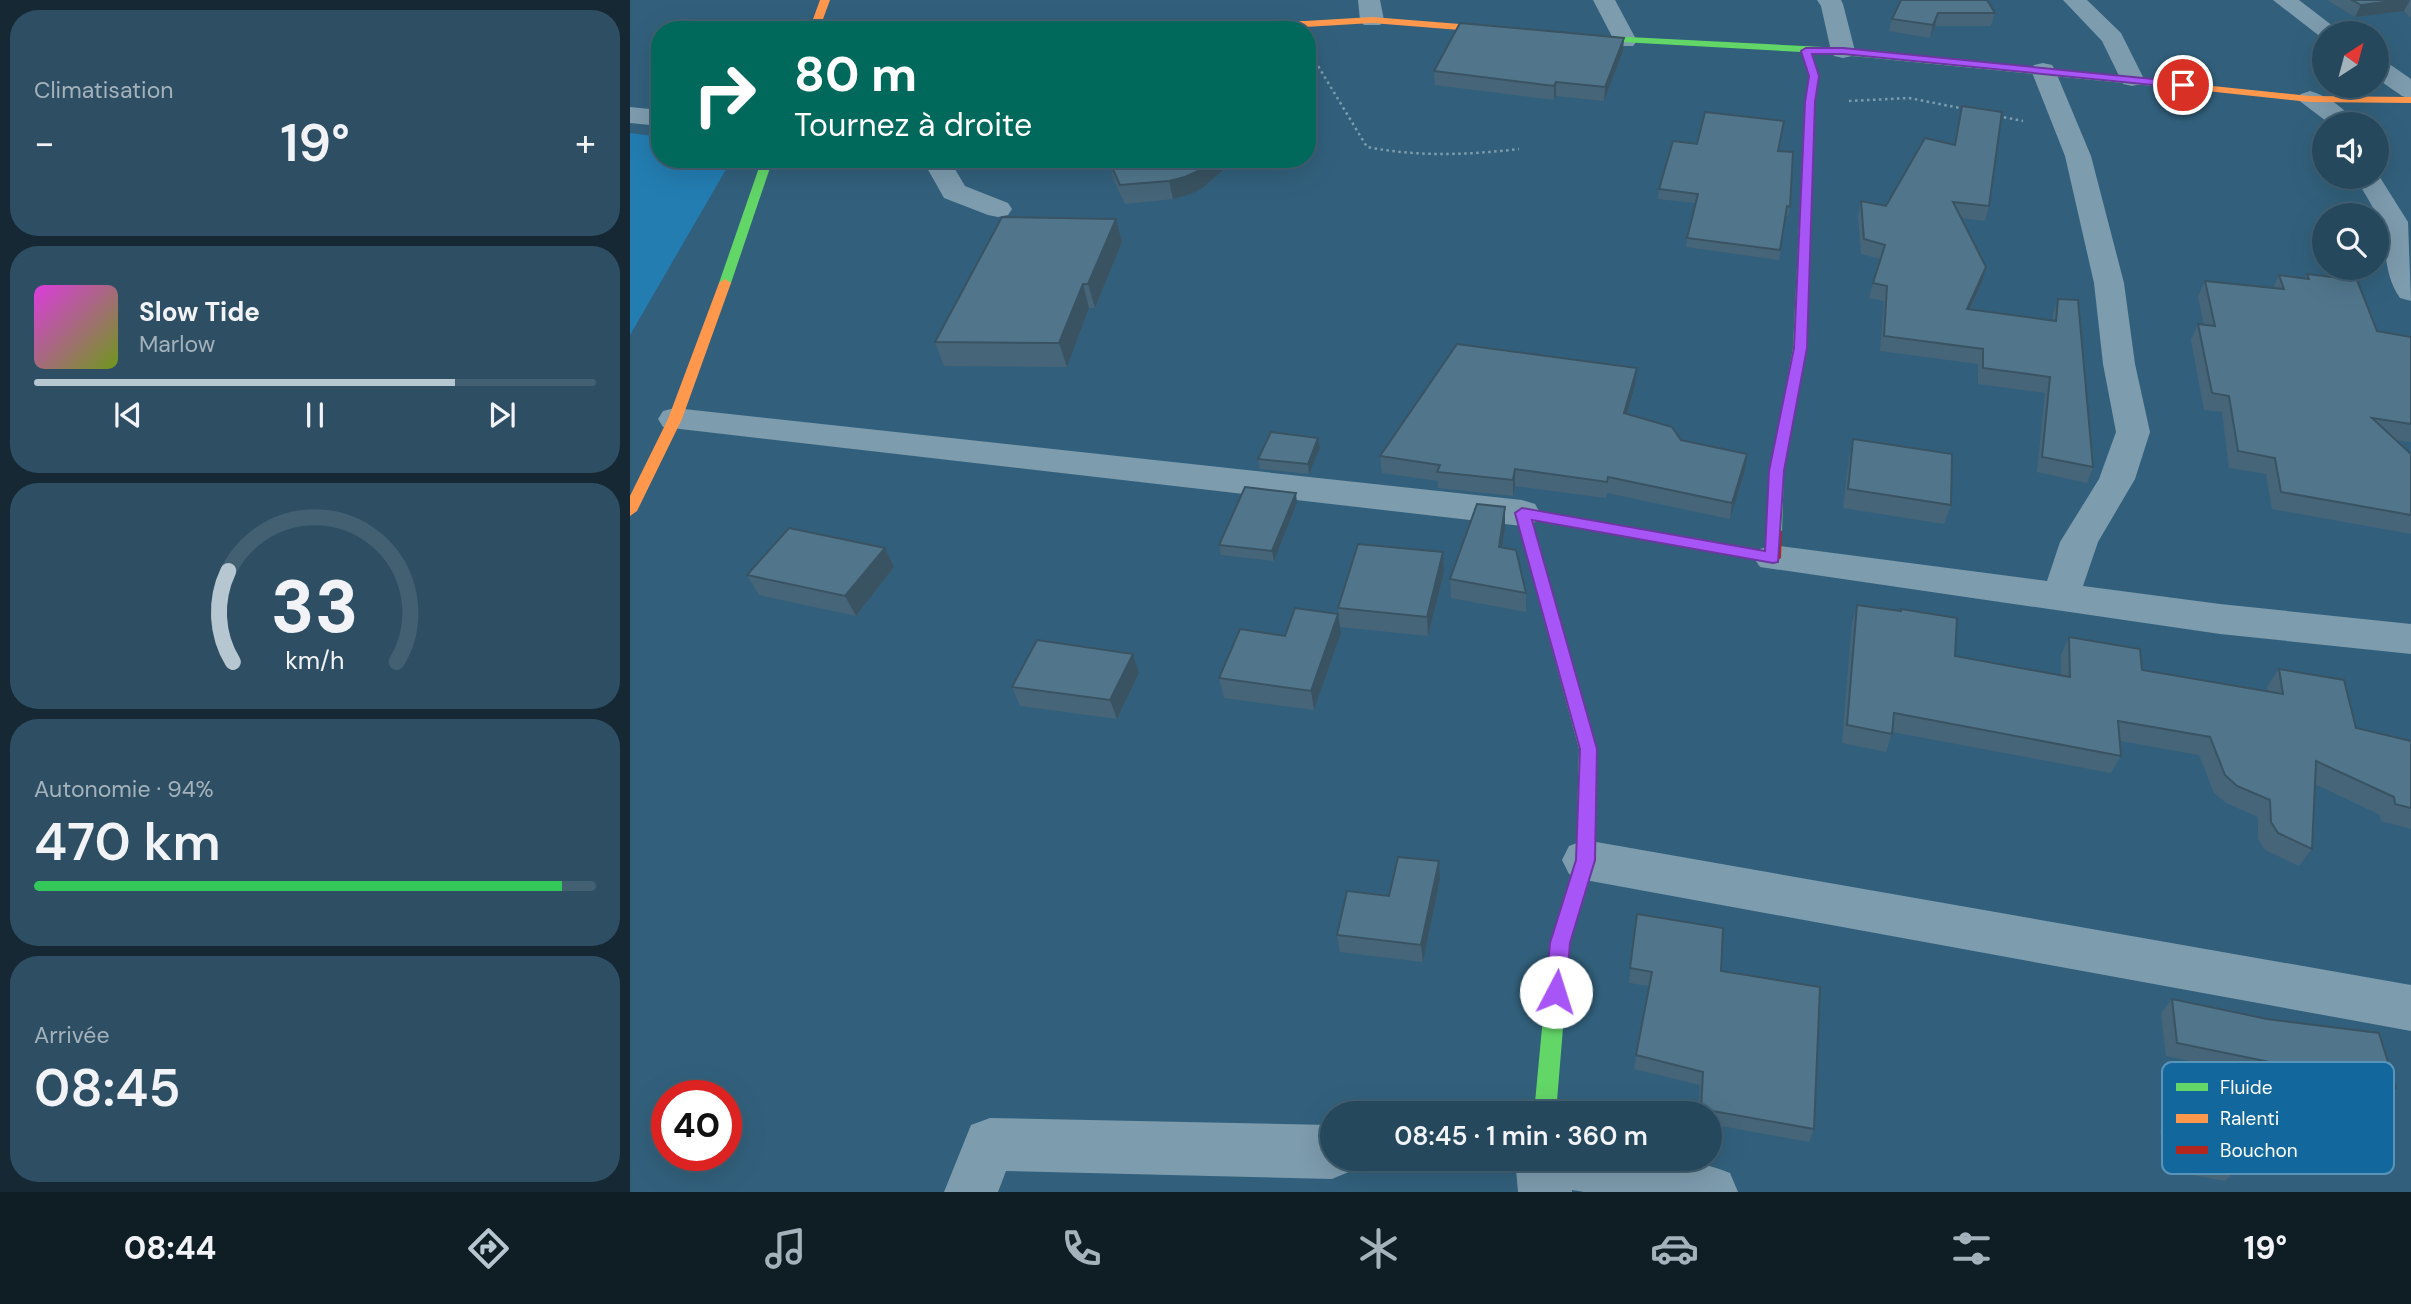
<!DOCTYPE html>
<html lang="fr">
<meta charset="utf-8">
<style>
:root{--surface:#26485d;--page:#2e4f63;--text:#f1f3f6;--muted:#a4b2bc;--line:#426072;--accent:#b7c7d1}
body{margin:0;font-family:"DM Sans",sans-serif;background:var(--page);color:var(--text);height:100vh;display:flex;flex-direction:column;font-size:26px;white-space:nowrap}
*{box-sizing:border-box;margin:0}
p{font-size:23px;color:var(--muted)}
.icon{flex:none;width:38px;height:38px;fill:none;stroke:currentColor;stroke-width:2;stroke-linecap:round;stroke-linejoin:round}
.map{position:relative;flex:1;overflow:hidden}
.panel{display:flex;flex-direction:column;gap:10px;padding:10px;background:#152833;width:630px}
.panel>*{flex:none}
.hud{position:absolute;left:21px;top:21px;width:665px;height:147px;border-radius:28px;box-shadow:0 7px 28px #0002,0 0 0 2px var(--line);background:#00695c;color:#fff;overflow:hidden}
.needle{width:46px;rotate:36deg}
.buttons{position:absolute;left:1682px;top:21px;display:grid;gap:14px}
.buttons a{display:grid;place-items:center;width:77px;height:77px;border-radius:50%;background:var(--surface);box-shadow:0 7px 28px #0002,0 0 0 2px var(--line);font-size:35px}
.speed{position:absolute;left:21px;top:1080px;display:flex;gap:14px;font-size:35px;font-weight:700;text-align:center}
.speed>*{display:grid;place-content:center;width:91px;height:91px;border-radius:50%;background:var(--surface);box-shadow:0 7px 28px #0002,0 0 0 2px var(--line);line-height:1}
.speed .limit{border:10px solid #d22;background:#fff;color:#111}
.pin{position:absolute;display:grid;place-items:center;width:60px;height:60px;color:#fff;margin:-30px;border:4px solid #fff;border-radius:50%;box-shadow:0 2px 7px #0007}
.me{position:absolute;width:77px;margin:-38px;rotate:5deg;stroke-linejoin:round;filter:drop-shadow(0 0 5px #0008)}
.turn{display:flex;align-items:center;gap:24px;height:147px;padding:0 28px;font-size:32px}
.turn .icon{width:91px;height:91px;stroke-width:2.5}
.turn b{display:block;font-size:49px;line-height:60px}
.big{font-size:52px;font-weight:600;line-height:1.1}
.panel .tile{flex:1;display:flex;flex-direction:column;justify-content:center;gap:10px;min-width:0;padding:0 24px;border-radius:28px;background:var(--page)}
.panel .dial{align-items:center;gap:0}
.dial svg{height:182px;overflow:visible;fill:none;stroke:var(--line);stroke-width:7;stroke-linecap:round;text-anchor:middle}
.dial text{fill:var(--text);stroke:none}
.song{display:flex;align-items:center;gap:21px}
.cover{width:84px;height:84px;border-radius:10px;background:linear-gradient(135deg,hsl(300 70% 55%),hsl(80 70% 35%))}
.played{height:7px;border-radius:4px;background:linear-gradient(90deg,var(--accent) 75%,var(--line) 75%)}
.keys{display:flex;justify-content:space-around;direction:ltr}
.heat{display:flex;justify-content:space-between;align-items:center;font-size:38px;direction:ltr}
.charge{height:10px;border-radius:5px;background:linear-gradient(90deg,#34c759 94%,var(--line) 0)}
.trip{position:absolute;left:690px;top:1101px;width:402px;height:70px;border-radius:35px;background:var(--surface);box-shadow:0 7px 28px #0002,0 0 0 2px var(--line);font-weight:600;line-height:70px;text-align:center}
.menu{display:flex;height:112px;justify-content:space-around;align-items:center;background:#0f1d25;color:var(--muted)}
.menu .icon{width:49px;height:49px}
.menu .selected{color:var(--accent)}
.menu b{font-size:32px;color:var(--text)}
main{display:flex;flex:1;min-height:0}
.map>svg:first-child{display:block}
.green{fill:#237db1}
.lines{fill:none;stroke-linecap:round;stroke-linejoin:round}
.path{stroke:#7d9cae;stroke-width:2.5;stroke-dasharray:2.5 3.5;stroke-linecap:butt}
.street{fill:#7d9cae;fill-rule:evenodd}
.fast{fill:#63d668;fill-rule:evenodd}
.slow{fill:#ff974d;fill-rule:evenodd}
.jam{fill:#b3261e;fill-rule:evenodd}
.wall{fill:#466578}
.shaded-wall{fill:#395362}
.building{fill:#51768c;stroke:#395362;stroke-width:2}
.route{fill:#a855f7;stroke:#6d37a1;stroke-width:2}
.key{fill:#12679c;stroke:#5995ba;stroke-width:2}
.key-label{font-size:19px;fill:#fff}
</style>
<main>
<section class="panel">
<div class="tile"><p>Climatisation</p>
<div class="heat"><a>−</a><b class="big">19°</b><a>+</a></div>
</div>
<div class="tile">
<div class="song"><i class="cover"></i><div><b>Slow Tide</b><p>Marlow</p></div></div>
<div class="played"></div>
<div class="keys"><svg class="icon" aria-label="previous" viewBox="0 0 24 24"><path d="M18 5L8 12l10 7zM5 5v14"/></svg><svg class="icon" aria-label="pause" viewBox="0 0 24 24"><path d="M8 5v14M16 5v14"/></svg><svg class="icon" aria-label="next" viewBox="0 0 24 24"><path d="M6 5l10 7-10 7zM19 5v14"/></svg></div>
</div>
<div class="tile dial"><svg viewBox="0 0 100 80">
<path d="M14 69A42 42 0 1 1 86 69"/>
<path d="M14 69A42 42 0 0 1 12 29" stroke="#b7c7d1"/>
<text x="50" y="56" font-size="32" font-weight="700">33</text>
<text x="50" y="72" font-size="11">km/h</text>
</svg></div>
<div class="tile"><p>Autonomie · 94%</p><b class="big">470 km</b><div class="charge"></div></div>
<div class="tile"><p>Arrivée</p><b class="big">08:45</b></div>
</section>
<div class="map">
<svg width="1781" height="1192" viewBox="0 0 1781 1192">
<rect width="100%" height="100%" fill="#32607c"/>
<path class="green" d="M0 133 30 137V159H102L0 335Z"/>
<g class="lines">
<g class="path">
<path d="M682 56 737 147C788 157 838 155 889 149"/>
<path d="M1219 101 1279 98 1335 109"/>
<path d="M1368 116 1393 121"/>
</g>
<g class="street">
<path d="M728 0H750L754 20 750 25H734L730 20Z"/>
<path d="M963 0H985L1007 41 1003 46H987Z"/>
<path d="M1187 0H1211L1213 4 1225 51 1222 56 1213 58 1204 56 1201 51 1191 6Z"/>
<path d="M1433 0H1457L1491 33 1514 79 1511 84 1502 86 1493 84 1472 41Z"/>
<path d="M1643 0H1669L1712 33H1694V39L1692 38Z"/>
<path d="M1746 59 1755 61 1781 79V99L1772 96 1746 78Z"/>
<path d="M1413 63 1422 65 1425 70 1461 156 1494 283 1505 364 1520 432 1505 479 1468 542 1453 586 1590 604 1781 624V654L1590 634 1130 567 1124 558 1130 549 1143 545 1417 581 1430 542 1469 479 1486 432 1473 364 1464 283 1435 156 1401 70 1404 65Z"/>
<path d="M1680 91C1698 96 1716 109 1726 124H1700L1667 99 1671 94Z"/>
<path d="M0 107 30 110V126L0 123Z"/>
<path d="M292 159H319L335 186 378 203 382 209 378 215 368 217 358 215 314 198Z"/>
<path d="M1746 171 1778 222 1781 301 1770 298C1752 272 1758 247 1749 220 1743 206 1733 191 1725 177H1746Z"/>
<path d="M45 408 892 500 905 504 910 513 905 522 892 526 33 427 28 419 33 411Z"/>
<path d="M955 840 1781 985V1031L955 880 939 874 932 860 939 846Z"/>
<path d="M360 1118 702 1125V1158H726L721 1171 702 1179 376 1171 368 1192H314L341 1125Z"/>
<path d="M885 1158C950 1158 1042 1149 1100 1173L1108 1192H954L942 1190V1192H888Z"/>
</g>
<g class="fast">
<path d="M940 34 1213 48 1534 81 1539 84 1534 87 1181 52 1189 76 1185 102 1177 348 1154 471 1152 531 1144 536 1136 531 1140 471 1163 348 1175 102 1179 76 1171 52 937 39V35Z"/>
<path d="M132 159H143L101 283 99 286H91L89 283Z"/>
<path d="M892 508 946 518 953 523 946 528 901 520 967 749 964 860 940 943 926 1113H904L920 943 946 860 949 749 885 513Z"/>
</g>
<g class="slow">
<path d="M190 0H200L189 30H179Z"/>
<path d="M742 17 880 28 885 31 880 34 742 23 675 27 357 30 362 27 542 21H675Z"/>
<path d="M1534 81 1680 96 1781 97V103L1680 102 1530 86V82Z"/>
<path d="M95 279 101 283 52 419 7 511 0 516V496L38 419 89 283Z"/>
</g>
<path class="jam" d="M946 518 1136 551V531L1144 526 1152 531 1151 558 1143 563 941 527 939 523Z"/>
</g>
<g class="wall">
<path d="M1271 0 1365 13 1361 26H1305L1300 38 1259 31 1262 19Z"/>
<path d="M1697 0H1781V18L1774 11 1725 17Z"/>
<path d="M993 51 974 101 926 96 924 100 805 85 804 71Z"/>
<path d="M1332 106 1359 206 1355 221 1331 218 1356 267 1352 282 1340 310 1423 320V314L1428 299 1463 467 1457 483 1407 472 1415 393 1348 384V364L1250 351 1254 301 1239 298 1250 259 1231 254 1228 216 1231 201 1256 206 1324 145Z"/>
<path d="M1154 121 1148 151 1160 207 1158 216H1156L1149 260 1056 247 1057 238 1065 203 1028 199 1029 189 1067 144Z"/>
<path d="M480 163 597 167 571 189 558 195 543 199 495 204 484 181Z"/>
<path d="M486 219 492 242 465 308H459L437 367 314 366 305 342Z"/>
<path d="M1677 274 1747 331 1781 337V442L1765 440 1781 454V534L1642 509 1636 474 1599 468 1592 412 1574 410 1561 340 1568 324 1574 325 1568 297 1575 281 1643 288 1649 275 1675 278Z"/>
<path d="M1007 368 1005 385 998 414 1115 470 1100 519 977 493 976 498 885 486 883 496 808 488V481L752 473 750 456Z"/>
<path d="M688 438 690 448 679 474 630 469 628 459Z"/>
<path d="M1223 439 1321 505 1314 524 1213 508 1219 458Z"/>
<path d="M667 503 644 561 591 555 589 545Z"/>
<path d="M875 527 872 547 896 593V612L821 598 820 579Z"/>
<path d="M264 567 226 616 129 595 117 575Z"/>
<path d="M814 572 798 636 710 627 708 608Z"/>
<path d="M1227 605 1325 656 1431 675V655L1439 637 1512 670 1638 692 1637 687 1649 669 1726 728 1781 741V829L1751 821 1750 815 1685 784 1682 849 1669 866 1635 850 1628 839V817L1596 803 1584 793 1569 755 1490 741 1491 756 1481 773 1262 732 1256 752 1212 743 1222 623Z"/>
<path d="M708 614 711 633 684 710 594 698 589 678 655 636Z"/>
<path d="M509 673 487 719 390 706 382 687Z"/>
<path d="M810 879 793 962 710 952 707 935Z"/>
<path d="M1007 914 1091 971 1184 1129 1179 1142 1080 1124V1113H1068L1070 1085 1004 1069 1019 986 999 983Z"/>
<path d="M1542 999 1766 1088 1751 1102 1536 1056 1531 1013Z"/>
<path d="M1537 1122 1603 1173 1595 1181 1536 1170 1530 1130Z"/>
</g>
<g class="shaded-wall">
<path d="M1770 0H1780L1774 11 1725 17 1731 5Z"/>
<path d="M1308 13 1305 26 1300 38 1303 25Z"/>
<path d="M994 38 993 51 974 101 975 87Z"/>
<path d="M926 82V96L924 100V86Z"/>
<path d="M581 159H596L597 167 571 189 558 195 543 199 539 181Z"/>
<path d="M486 219 492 242 465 308 458 284Z"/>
<path d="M1356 267 1352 282 1333 324 1337 309Z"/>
<path d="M453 284 459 308 437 367 429 343Z"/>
<path d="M1007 368 1005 385 993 430 994 413Z"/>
<path d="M688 438 690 448 679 474 678 464Z"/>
<path d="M1117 454 1115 470 1100 519 1102 503Z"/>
<path d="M885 469V486L883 496V480Z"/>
<path d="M666 493 667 503 644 561 642 551Z"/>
<path d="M875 507V527L869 566V547Z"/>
<path d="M255 548 264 567 226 616 215 596Z"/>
<path d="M813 552 814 572 798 636 797 617Z"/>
<path d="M708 614 711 633 684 710 681 691Z"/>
<path d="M503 654 509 673 487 719 480 700Z"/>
<path d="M809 861 810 879 793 962 791 945Z"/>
</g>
<g class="building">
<path d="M1271 0H1357L1365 13H1308L1303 25 1262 19Z"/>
<path d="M1722 0H1770L1731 5Z"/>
<path d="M830 23 994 38 975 87 926 82 924 86 804 71Z"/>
<path d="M1332 106 1372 112 1359 206 1323 202 1356 267 1337 309 1426 321 1428 299 1448 300 1463 467 1412 457 1420 377 1353 368V349L1254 336 1257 286 1243 283 1255 245 1234 239 1231 201 1256 206 1295 138 1325 145Z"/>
<path d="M1075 112 1154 121 1148 151 1163 152 1160 207 1157 206 1150 250 1057 238 1068 194 1029 189 1043 141 1067 144Z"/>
<path d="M481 159H581L568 171 555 177 539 181 490 185 480 163Z"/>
<path d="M372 217 486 219 458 284H453L429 343 305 342Z"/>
<path d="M1677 274 1727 280 1747 331 1781 337V424L1742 418 1781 454V515L1651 492 1645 458 1608 451 1599 396 1582 393 1568 324 1585 326 1575 281 1654 289 1649 275 1679 279Z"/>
<path d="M827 344 1007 368 994 413 1042 427 1051 440 1117 454 1102 503 978 477 977 482 885 469 883 480 807 472 810 465 750 456Z"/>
<path d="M641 432 688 438 678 464 628 459Z"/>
<path d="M1223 439 1322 454 1321 505 1218 489Z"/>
<path d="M615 487 666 493 642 551 589 545Z"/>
<path d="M847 504 875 507 869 547 886 550 896 593 820 579Z"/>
<path d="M159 528 255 548 215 596 117 575Z"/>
<path d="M728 544 813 552 797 617 708 608Z"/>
<path d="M1227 605 1271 611V609L1327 618 1325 656 1440 677 1439 637 1510 649 1512 670 1653 694 1649 669 1714 680 1726 728 1781 741V808L1765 804 1764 797 1686 761 1682 849 1648 833 1641 822 1640 800 1607 786 1595 775 1580 737 1488 721 1491 756 1264 713 1262 734 1217 725Z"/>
<path d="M665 608 708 614 681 691 589 678 610 629 655 636Z"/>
<path d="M407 640 503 654 480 700 382 687Z"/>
<path d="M768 857 809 861 791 945 707 935 717 891 759 896Z"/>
<path d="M1007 914 1093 928 1091 971 1190 987 1184 1129 1071 1109 1073 1072 1006 1055 1022 972 1000 968Z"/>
<path d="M1542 999 1637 1019 1749 1033 1766 1088 1547 1043Z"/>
</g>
<path class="route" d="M1213 48 1553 82 1558 85 1553 88 1213 54H1182L1189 76 1185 102 1177 348 1154 471 1148 562 1143 563 902 520 967 749 965 860 940 943 936 992 933 998 926 1001 919 998 916 992 920 943 946 860 950 749 885 513 892 508 1135 551 1139 471 1164 348 1175 102 1179 76 1171 51 1176 48Z"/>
<rect x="1532" y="1062" width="232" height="112" rx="10" class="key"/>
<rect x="1546" y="1083" width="32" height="8" fill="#63d668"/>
<rect x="1546" y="1114" width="32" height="9" fill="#ff974d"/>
<rect x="1546" y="1146" width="32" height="8" fill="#b3261e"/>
<g class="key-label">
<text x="1590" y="1094">Fluide</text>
<text x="1590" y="1125">Ralenti</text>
<text x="1590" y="1157">Bouchon</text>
</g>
</svg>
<div class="buttons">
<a><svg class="needle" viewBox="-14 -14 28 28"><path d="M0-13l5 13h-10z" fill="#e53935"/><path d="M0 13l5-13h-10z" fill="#a4b2bc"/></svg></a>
<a><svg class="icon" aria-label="sound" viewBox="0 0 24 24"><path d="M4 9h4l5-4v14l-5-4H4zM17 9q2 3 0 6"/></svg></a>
<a><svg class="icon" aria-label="search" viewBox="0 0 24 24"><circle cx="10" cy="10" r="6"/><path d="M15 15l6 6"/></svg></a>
</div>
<div class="speed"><div class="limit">40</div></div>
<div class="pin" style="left:1553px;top:85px;background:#d93025"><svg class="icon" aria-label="arrive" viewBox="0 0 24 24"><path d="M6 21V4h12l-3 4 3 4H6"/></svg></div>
<svg class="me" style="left:926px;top:992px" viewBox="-20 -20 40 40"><circle r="19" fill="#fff"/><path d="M0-13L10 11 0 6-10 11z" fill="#a855f7"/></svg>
<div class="trip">08:45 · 1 min · 360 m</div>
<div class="hud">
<div class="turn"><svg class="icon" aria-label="right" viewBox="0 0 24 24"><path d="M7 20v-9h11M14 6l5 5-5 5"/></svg><div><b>80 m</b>Tournez à droite</div></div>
</div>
</div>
</main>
<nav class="menu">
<b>08:44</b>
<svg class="icon selected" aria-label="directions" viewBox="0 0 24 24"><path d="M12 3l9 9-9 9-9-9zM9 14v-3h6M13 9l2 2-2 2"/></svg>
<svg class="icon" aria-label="music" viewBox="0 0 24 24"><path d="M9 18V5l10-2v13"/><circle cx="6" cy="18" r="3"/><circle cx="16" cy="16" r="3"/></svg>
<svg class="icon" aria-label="phone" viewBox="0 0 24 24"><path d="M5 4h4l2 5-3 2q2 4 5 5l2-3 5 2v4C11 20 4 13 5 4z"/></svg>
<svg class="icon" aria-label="climate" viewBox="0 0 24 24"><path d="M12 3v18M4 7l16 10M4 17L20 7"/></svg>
<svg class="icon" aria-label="car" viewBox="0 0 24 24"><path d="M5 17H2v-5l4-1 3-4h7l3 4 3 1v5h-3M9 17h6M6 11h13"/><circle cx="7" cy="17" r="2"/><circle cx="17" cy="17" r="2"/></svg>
<svg class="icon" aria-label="filters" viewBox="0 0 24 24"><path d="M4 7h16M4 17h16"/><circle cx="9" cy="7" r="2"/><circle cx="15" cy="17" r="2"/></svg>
<b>19°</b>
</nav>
